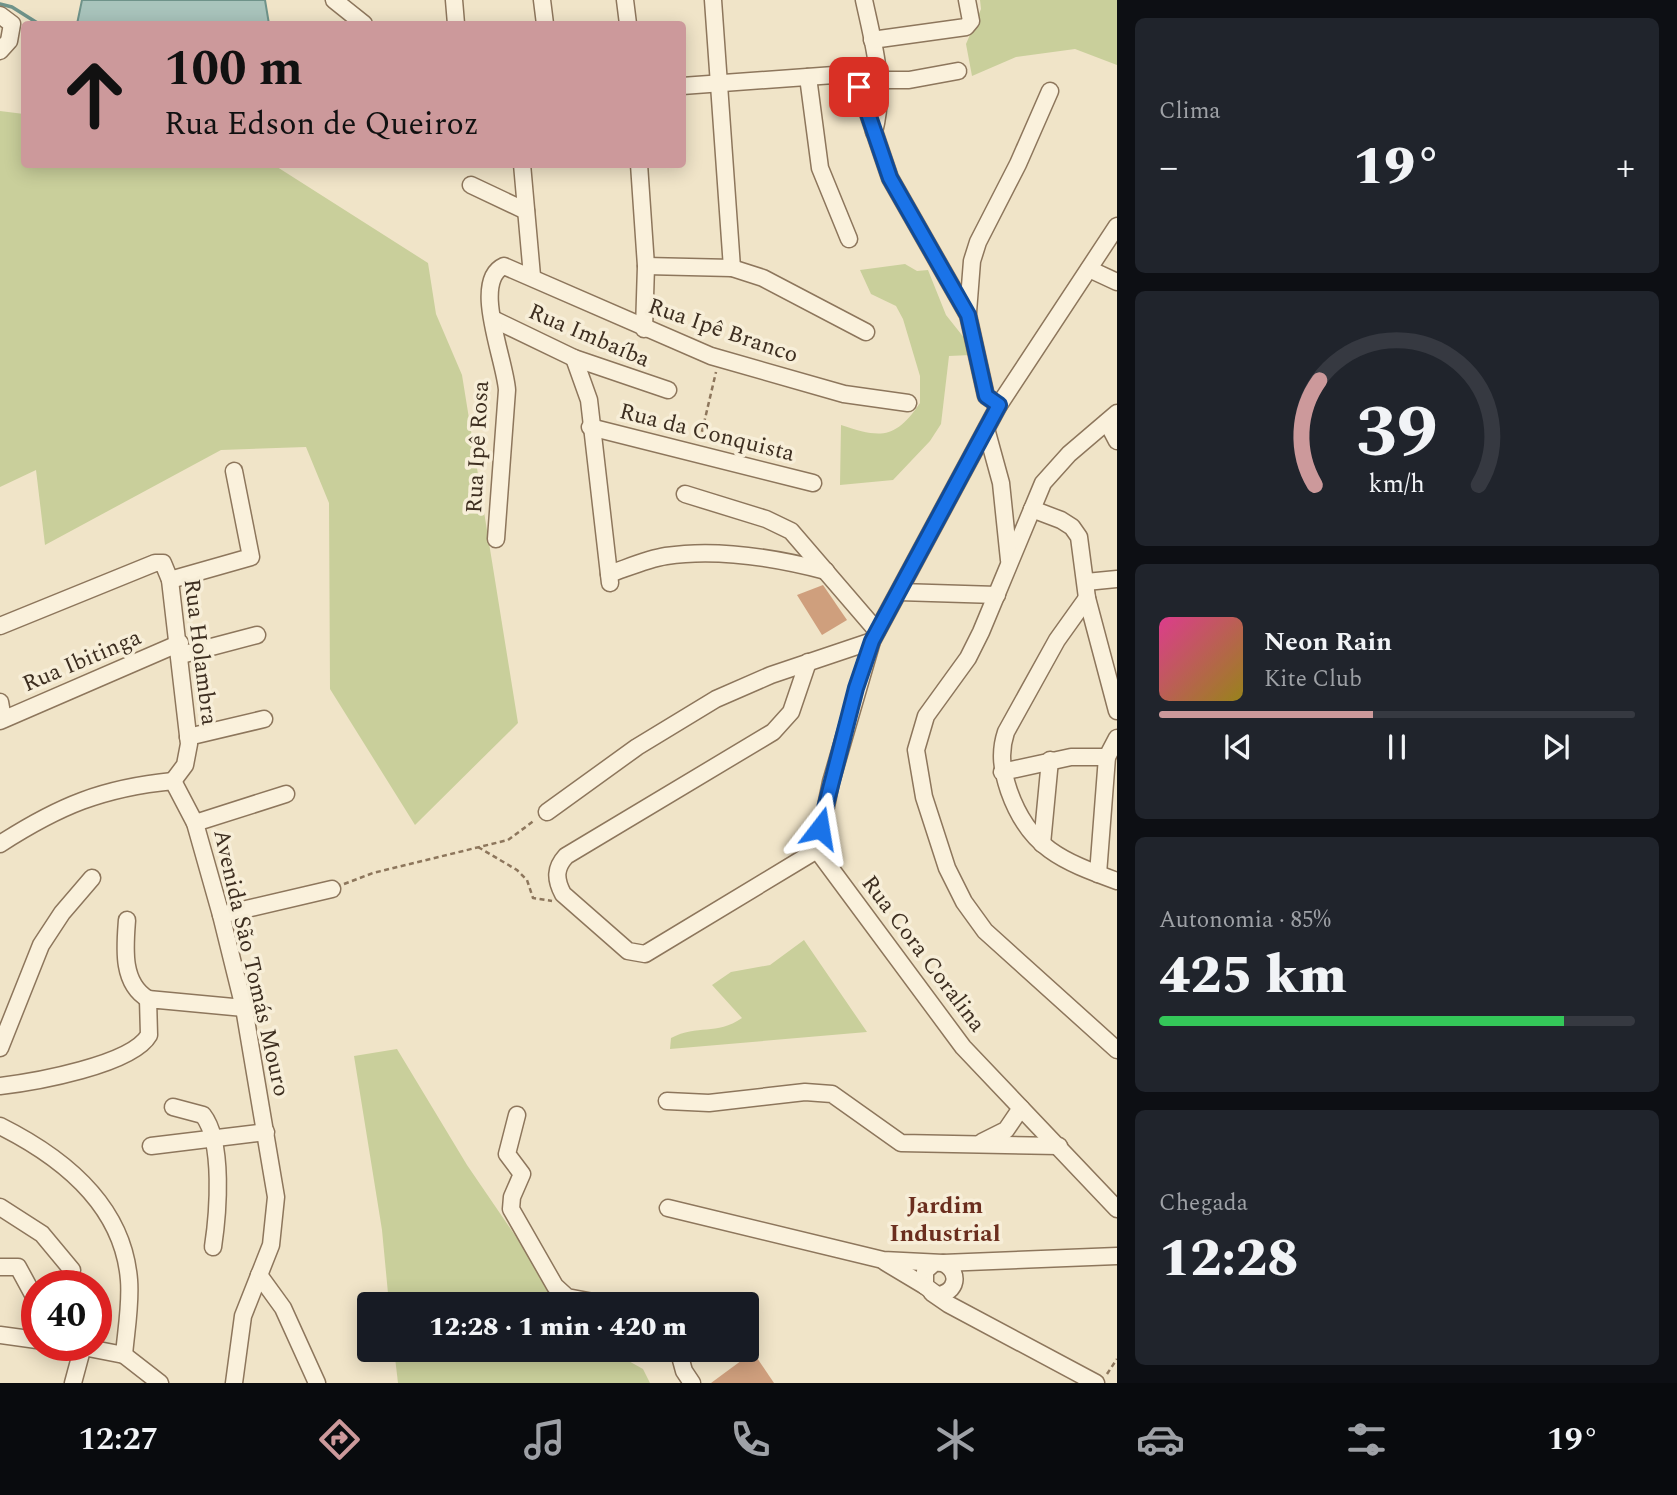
<!DOCTYPE html>
<html lang="pt">
<meta charset="utf-8">
<style>
:root{--surface:#171b24;--page:#20242c;--text:#f1f3f6;--muted:#9ea1a6;--line:#363941;--accent:#cc999b}
body{margin:0;font-family:Spectral,serif;background:var(--page);color:var(--text);height:100vh;display:flex;flex-direction:column;font-size:26px;white-space:nowrap}
*{box-sizing:border-box;margin:0}
p{font-size:23px;color:var(--muted)}
.icon{flex:none;width:38px;height:38px;fill:none;stroke:currentColor;stroke-width:2;stroke-linecap:round;stroke-linejoin:round}
.map{position:relative;flex:1;overflow:hidden}
.details{display:flex;flex-direction:column;gap:18px;padding:18px;background:#0d0f14;width:560px}
.details>*{flex:none}
.top-card{position:absolute;left:21px;top:21px;width:665px;height:147px;border-radius:7px;box-shadow:0 4px 18px #0003;background:#cc999b;color:#111;overflow:hidden}
.speed{position:absolute;left:21px;top:1270px;display:flex;gap:14px;font-size:35px;font-weight:700;text-align:center}
.speed>*{display:grid;place-content:center;width:91px;height:91px;border-radius:50%;background:var(--surface);box-shadow:0 4px 18px #0003;line-height:1}
.speed .limit{border:10px solid #d22;background:#fff;color:#111}
.pin{position:absolute;display:grid;place-items:center;width:60px;height:60px;color:#fff;margin:-30px;border-radius:14px;box-shadow:0 4px 10px #0006}
.me{position:absolute;width:77px;margin:-38px;rotate:14deg;stroke-linejoin:round;filter:drop-shadow(0 0 5px #0008)}
.turn{display:flex;align-items:center;gap:24px;height:147px;padding:0 28px;font-size:32px}
.turn .icon{width:91px;height:91px;stroke-width:2.5}
.turn b{display:block;font-size:49px;line-height:60px}
.big{font-size:52px;font-weight:800;line-height:1.1}
.details .tile{flex:1;display:flex;flex-direction:column;justify-content:center;gap:10px;min-width:0;padding:0 24px;border-radius:10px;background:var(--page)}
.details .dial{align-items:center;gap:0}
.dial svg{height:182px;overflow:visible;fill:none;stroke:var(--line);stroke-width:7;stroke-linecap:round;text-anchor:middle}
.dial text{fill:var(--text);stroke:none}
.song{display:flex;align-items:center;gap:21px}
.cover{width:84px;height:84px;border-radius:10px;background:linear-gradient(135deg,hsl(330 70% 55%),hsl(50 70% 35%))}
.played{height:7px;border-radius:4px;background:linear-gradient(90deg,var(--accent) 45%,var(--line) 45%)}
.keys{display:flex;justify-content:space-around;direction:ltr}
.heat{display:flex;justify-content:space-between;align-items:center;font-size:38px;direction:ltr}
.charge{height:10px;border-radius:5px;background:linear-gradient(90deg,#34c759 85%,var(--line) 0)}
.trip{position:absolute;left:357px;top:1292px;width:402px;height:70px;border-radius:7px;background:var(--surface);box-shadow:0 4px 18px #0003;font-weight:800;line-height:70px;text-align:center}
.tabs{display:flex;height:112px;justify-content:space-around;align-items:center;background:#090b0e;color:var(--muted)}
.tabs .icon{width:49px;height:49px}
.tabs .current{color:var(--accent)}
.tabs b{font-size:32px;color:var(--text)}
main{display:flex;flex:1;min-height:0}
.map>svg:first-child{display:block}
.green{fill:#c9cf9b}
.water{fill:#a9c4bc;stroke:#6f938a;stroke-width:2}
.lines{fill:none;stroke-linecap:round;stroke-linejoin:round}
.stream{stroke:#6f938a;stroke-width:3.5}
.building{fill:#cf9f7d}
.minor-casing{stroke:#8d765c;stroke-width:19}
.path{stroke:#8d765c;stroke-width:2.5;stroke-dasharray:5 3.5;stroke-linecap:butt}
.minor{stroke:#faf1dc;stroke-width:16}
.route-casing{stroke:#114b97;stroke-width:18}
.route{stroke:#1a73e8;stroke-width:12}
.labels{text-anchor:middle;dominant-baseline:central;stroke-width:7;stroke-linejoin:round;paint-order:stroke}
.street-label{font-size:23px;fill:#3d2e20;stroke:#f7eed8}
.neighbourhood-label{font-size:24px;font-weight:bold;fill:#6b2e1e;stroke:#f7eed8}
</style>
<main>
<div class="map">
<svg width="1117" height="1383" viewBox="0 0 1117 1383">
<rect width="100%" height="100%" fill="#f0e4c8"/>
<g class="green">
<path d="M980 0H1117V65L1075 49 1016 57 972 76 966 44 981 9Z"/>
<path d="M0 111 24 114V164L274 165 428 263 436 314 462 375 518 723 415 825 330 689 329 503 306 447 221 450 45 545 36 470 0 487Z"/>
<path d="M905 264 917 271 928 270 946 315 965 339 971 355 949 356 941 424 930 441 893 480 840 485 841 425C880 438 895 440 920 403V376L903 319 896 306 871 294 860 270Z"/>
<path d="M804 940 867 1032 670 1049 671 1038C698 1024 716 1036 742 1018L712 985 731 972 770 965Z"/>
<path d="M397 1049 467 1165 562 1304H389L382 1230 354 1056Z"/>
<path d="M394 1349H607L643 1369 650 1383H398Z"/>
</g>
<path class="water" d="M82 0H265L269 24H77Z"/>
<g class="lines">
<path class="stream" d="M0 4 12 7 39 24"/>
</g>
<g class="building">
<path d="M823 585 847 620 822 635 797 595Z"/>
<path d="M753 1352 774 1383H711Z"/>
</g>
<g class="lines">
<g class="minor-casing">
<g id="minor">
<path d="M334 0 364 24"/>
<path d="M454 0 456 24"/>
<path d="M542 0 545 24"/>
<path d="M625 0 628 24"/>
<path d="M713 0 732 268"/>
<path d="M864 0C874 46 886 86 874 132"/>
<path d="M0 15 12 24 9 41 0 51"/>
<path d="M872 40 966 27 971 21 967 0"/>
<path d="M808 77 820 168 849 239"/>
<path d="M881 80H909L958 71"/>
<path d="M682 86 834 75 853 80 859 87 890 178 968 315 986 396 999 405"/>
<path d="M522 164 532 276"/>
<path d="M639 164 646 266 644 329"/>
<path d="M471 185 526 211"/>
<path d="M1117 226 999 405 872 641 831 782 817 850 963 1047 1117 1209"/>
<path d="M646 266 732 268 763 278 866 332"/>
<path d="M1089 269 1117 282"/>
<path d="M968 312 972 261 978 242 1018 164 1050 91"/>
<path d="M493 319 574 358 668 390"/>
<path d="M574 358 589 400 610 583"/>
<path d="M1117 413 1069 454 1043 483 981 632 968 658 926 716 916 750 924 797 947 868 964 902 985 931 1117 1050"/>
<path d="M1107 422 1117 441"/>
<path d="M590 427 813 483"/>
<path d="M987 432 1001 483 1009 560"/>
<path d="M685 494 766 519 791 531 877 631"/>
<path d="M1032 509 1061 520 1072 527 1079 537 1087 598 1117 711"/>
<path d="M496 539 507 390C505 359 471 281 504 266L711 356 844 394 908 403"/>
<path d="M609 574C627 568 647 559 666 556 718 548 776 558 826 571"/>
<path d="M170 580 251 557 234 471"/>
<path d="M1086 582 1117 579"/>
<path d="M899 592 997 595"/>
<path d="M1087 598 1057 640 1006 732C999 753 1002 770 1009 791 1029 848 1062 861 1117 881"/>
<path d="M0 626 155 563H163L170 580 189 744 185 765 173 781"/>
<path d="M181 655 257 635"/>
<path d="M808 662 791 712 773 732 566 856C555 868 555 879 563 894L628 951 645 954 817 850"/>
<path d="M0 702 3 719"/>
<path d="M0 721 180 643"/>
<path d="M188 737 264 719"/>
<path d="M1002 772 1071 757H1107L1117 738"/>
<path d="M547 812 637 747 716 699 771 675 872 641"/>
<path d="M195 823 286 794"/>
<path d="M0 844C59 806 102 788 173 781L195 823 221 915 244 1008 276 1197 271 1245 243 1316 234 1383"/>
<path d="M1042 844 1050 760"/>
<path d="M1098 874 1107 757"/>
<path d="M221 915 332 889"/>
<path d="M127 920C125 947 121 983 148 999"/>
<path d="M0 1048 41 945 62 913 92 878"/>
<path d="M0 1086C34 1082 132 1065 149 1035L148 999 244 1008"/>
<path d="M667 1101 709 1103 805 1092 832 1094 901 1143 1059 1146"/>
<path d="M173 1107 203 1115C224 1142 218 1214 213 1247"/>
<path d="M517 1115 507 1154 522 1174 512 1197 511 1209 555 1286 567 1297 604 1304"/>
<path d="M0 1126C62 1157 123 1204 129 1280 131 1304 126 1331 124 1355"/>
<path d="M982 1142 1006 1130 1021 1108"/>
<path d="M151 1146 266 1132"/>
<path d="M0 1207 42 1234 72 1270"/>
<path d="M668 1208 883 1260 943 1263C961 1272 957 1293 937 1295L925 1286V1271L933 1264"/>
<path d="M885 1262 925 1286"/>
<path d="M943 1263 1117 1256"/>
<path d="M0 1267H18L37 1302"/>
<path d="M259 1275 283 1308 317 1383"/>
<path d="M932 1293 948 1304 1096 1383"/>
<path d="M0 1335 37 1340"/>
<path d="M78 1346 124 1355 160 1383"/>
<path d="M678 1349 684 1371 692 1383"/>
<path d="M73 1383 83 1346"/>
</g>
</g>
<g class="path">
<path d="M700 440 716 372"/>
<path d="M478 847 517 870 527 880 533 898 552 901"/>
<path d="M344 884 373 873 508 840 535 820"/>
<path d="M1107 1374 1117 1359"/>
</g>
<use href="#minor" class="minor"/>
</g>
<g class="lines">
<g class="route-casing">
<path id="route" d="M820 828 856 688 872 641 999 405 986 396 968 315 890 178 859 87"/>
</g>
<use href="#route" class="route"/>
</g>
<g class="labels">
<g class="street-label">
<text transform="translate(723 331) rotate(19)">Rua Ipê Branco</text>
<text transform="translate(589 336) rotate(23)">Rua Imbaíba</text>
<text transform="translate(707 433) rotate(14)">Rua da Conquista</text>
<text transform="translate(478 447) rotate(-87)">Rua Ipê Rosa</text>
<text transform="translate(200 652) rotate(83)">Rua Holambra</text>
<text transform="translate(82 661) rotate(-23)">Rua Ibitinga</text>
<text transform="translate(923 954) rotate(53)">Rua Cora Coralina</text>
<text transform="translate(251 963) rotate(77)">Avenida São Tomás Mouro</text>
</g>
<g class="neighbourhood-label">
<text x="945" y="1206">Jardim<tspan x="945" dy="28">Industrial</tspan></text>
</g>
</g>
</svg>
<div class="speed"><div class="limit">40</div></div>
<div class="pin" style="left:859px;top:87px;background:#d93025"><svg class="icon" aria-label="arrive" viewBox="0 0 24 24"><path d="M6 21V4h12l-3 4 3 4H6"/></svg></div>
<svg class="me" style="left:820px;top:828px" viewBox="-20 -20 40 40"><path d="M0-17L14 15 0 8-14 15z" fill="#1a73e8" stroke="#fff" stroke-width="4"/></svg>
<div class="trip">12:28 · 1 min · 420 m</div>
<div class="top-card">
<div class="turn"><svg class="icon" aria-label="ahead" viewBox="0 0 24 24"><path d="M12 20V5M6 11l6-6 6 6"/></svg><div><b>100 m</b>Rua Edson de Queiroz</div></div>
</div>
</div>
<section class="details">
<div class="tile"><p>Clima</p>
<div class="heat"><a>−</a><b class="big">19°</b><a>+</a></div>
</div>
<div class="tile dial"><svg viewBox="0 0 100 80">
<path d="M14 69A42 42 0 1 1 86 69"/>
<path d="M14 69A42 42 0 0 1 16 23" stroke="#cc999b"/>
<text x="50" y="56" font-size="32" font-weight="700">39</text>
<text x="50" y="72" font-size="11">km/h</text>
</svg></div>
<div class="tile">
<div class="song"><i class="cover"></i><div><b>Neon Rain</b><p>Kite Club</p></div></div>
<div class="played"></div>
<div class="keys"><svg class="icon" aria-label="previous" viewBox="0 0 24 24"><path d="M18 5L8 12l10 7zM5 5v14"/></svg><svg class="icon" aria-label="pause" viewBox="0 0 24 24"><path d="M8 5v14M16 5v14"/></svg><svg class="icon" aria-label="next" viewBox="0 0 24 24"><path d="M6 5l10 7-10 7zM19 5v14"/></svg></div>
</div>
<div class="tile"><p>Autonomia · 85%</p><b class="big">425 km</b><div class="charge"></div></div>
<div class="tile"><p>Chegada</p><b class="big">12:28</b></div>
</section>
</main>
<nav class="tabs">
<b>12:27</b>
<svg class="icon current" aria-label="directions" viewBox="0 0 24 24"><path d="M12 3l9 9-9 9-9-9zM9 14v-3h6M13 9l2 2-2 2"/></svg>
<svg class="icon" aria-label="music" viewBox="0 0 24 24"><path d="M9 18V5l10-2v13"/><circle cx="6" cy="18" r="3"/><circle cx="16" cy="16" r="3"/></svg>
<svg class="icon" aria-label="phone" viewBox="0 0 24 24"><path d="M5 4h4l2 5-3 2q2 4 5 5l2-3 5 2v4C11 20 4 13 5 4z"/></svg>
<svg class="icon" aria-label="climate" viewBox="0 0 24 24"><path d="M12 3v18M4 7l16 10M4 17L20 7"/></svg>
<svg class="icon" aria-label="car" viewBox="0 0 24 24"><path d="M5 17H2v-5l4-1 3-4h7l3 4 3 1v5h-3M9 17h6M6 11h13"/><circle cx="7" cy="17" r="2"/><circle cx="17" cy="17" r="2"/></svg>
<svg class="icon" aria-label="filters" viewBox="0 0 24 24"><path d="M4 7h16M4 17h16"/><circle cx="9" cy="7" r="2"/><circle cx="15" cy="17" r="2"/></svg>
<b>19°</b>
</nav>
